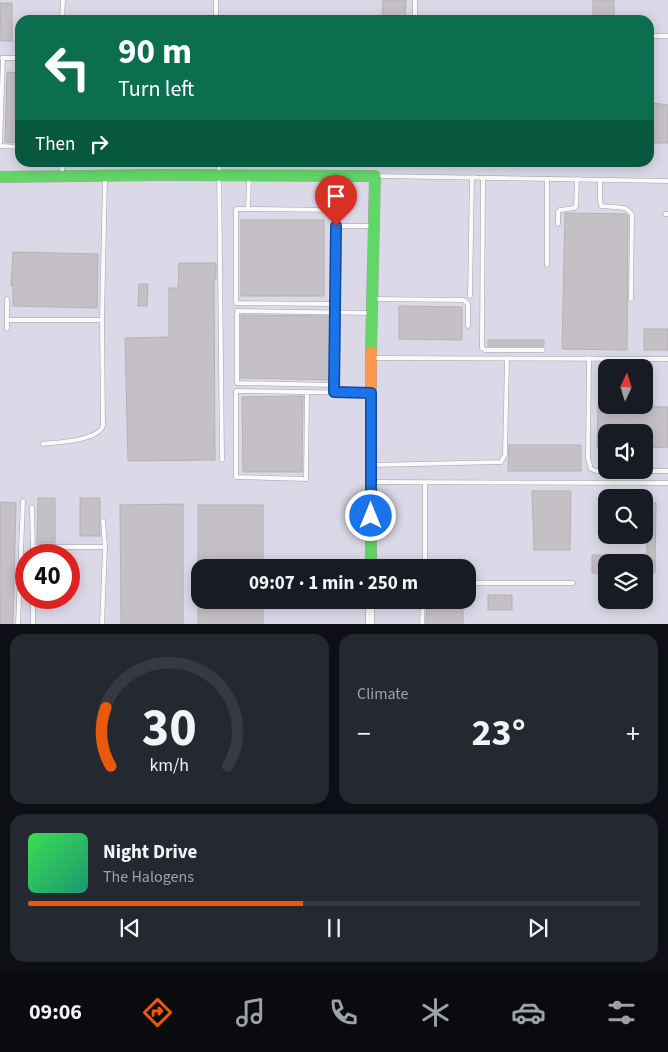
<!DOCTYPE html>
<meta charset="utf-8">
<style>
:root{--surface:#171b24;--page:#242831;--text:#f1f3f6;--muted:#9ea1a6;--line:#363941;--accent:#ea580c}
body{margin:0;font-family:"Source Sans 3",sans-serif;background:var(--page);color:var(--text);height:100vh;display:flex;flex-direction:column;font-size:19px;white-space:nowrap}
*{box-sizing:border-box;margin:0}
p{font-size:16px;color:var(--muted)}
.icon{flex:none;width:28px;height:28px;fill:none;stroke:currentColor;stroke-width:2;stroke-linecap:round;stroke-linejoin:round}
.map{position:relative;height:624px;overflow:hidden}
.side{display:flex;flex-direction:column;gap:10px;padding:10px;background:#0d0f14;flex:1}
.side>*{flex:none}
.banner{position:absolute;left:15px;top:15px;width:639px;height:152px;border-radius:15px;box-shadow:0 2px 12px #0003;background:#0b6e4f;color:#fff;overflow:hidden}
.needle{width:32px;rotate:4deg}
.buttons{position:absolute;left:598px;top:359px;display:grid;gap:10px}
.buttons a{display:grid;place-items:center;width:55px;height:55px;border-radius:10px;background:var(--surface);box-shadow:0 2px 12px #0003;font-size:25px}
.speed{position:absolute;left:15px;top:544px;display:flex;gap:10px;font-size:25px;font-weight:700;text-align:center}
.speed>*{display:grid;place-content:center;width:65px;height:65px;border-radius:50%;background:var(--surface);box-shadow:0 2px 12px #0003;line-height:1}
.speed .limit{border:8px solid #d22;background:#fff;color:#111}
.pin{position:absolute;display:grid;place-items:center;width:42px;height:42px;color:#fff;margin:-51px -21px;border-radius:50% 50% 50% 0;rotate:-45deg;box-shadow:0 0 5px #0007}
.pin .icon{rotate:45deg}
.me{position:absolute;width:55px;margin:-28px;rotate:0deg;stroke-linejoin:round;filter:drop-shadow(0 0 4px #0008)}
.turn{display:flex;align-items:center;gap:18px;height:105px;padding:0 20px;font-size:22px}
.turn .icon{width:65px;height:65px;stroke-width:2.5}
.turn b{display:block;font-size:35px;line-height:42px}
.then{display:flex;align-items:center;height:48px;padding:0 20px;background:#0003;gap:10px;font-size:19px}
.big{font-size:38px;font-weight:700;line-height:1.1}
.side .tile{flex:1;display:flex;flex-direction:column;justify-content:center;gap:8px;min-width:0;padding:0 18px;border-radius:15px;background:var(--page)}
.side .dial{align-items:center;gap:0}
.dial svg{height:130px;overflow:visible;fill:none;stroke:var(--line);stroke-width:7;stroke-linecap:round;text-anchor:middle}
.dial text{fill:var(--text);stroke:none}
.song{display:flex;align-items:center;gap:15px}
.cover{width:60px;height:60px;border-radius:8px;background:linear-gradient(135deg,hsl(130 70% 55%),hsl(160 70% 35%))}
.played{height:5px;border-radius:2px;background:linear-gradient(90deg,var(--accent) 45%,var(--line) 45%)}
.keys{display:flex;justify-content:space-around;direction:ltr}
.heat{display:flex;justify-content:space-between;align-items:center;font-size:28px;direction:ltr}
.side .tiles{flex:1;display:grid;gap:10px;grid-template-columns:1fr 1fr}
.tile:last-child{grid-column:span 2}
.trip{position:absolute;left:191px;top:559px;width:285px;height:50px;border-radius:15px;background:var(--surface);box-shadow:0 2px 12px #0003;font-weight:700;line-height:50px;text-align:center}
.dock{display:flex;height:80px;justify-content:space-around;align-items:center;background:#090b0e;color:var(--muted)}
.dock .icon{width:35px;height:35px}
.dock .current{color:var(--accent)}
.dock b{font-size:22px;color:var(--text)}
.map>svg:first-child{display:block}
.industrial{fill:#dbd9e7;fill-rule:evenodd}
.building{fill:#c5c0c6;stroke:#b3b2b5}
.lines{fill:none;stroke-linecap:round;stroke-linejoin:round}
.lane-casing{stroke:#a1a2a4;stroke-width:5}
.street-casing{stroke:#a1a2a4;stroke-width:9}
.fast-casing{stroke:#a1a2a4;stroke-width:12}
.slow-casing{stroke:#a1a2a4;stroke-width:12}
.lane{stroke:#fafafb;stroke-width:4}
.street{stroke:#fafafb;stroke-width:8}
.fast{stroke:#63d668;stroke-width:11}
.slow{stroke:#ff974d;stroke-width:11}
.route-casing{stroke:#114b97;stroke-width:12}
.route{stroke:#1a73e8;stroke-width:9}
</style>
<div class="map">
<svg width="668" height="625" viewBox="0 0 668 625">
<rect width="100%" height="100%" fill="#e0e1e4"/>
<path class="industrial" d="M0 0H668V624H0ZM20 20H649V162H20ZM606 368H644V405H606ZM606 432H644V470H606ZM606 498H644V535H606ZM26 555H69V598H26ZM606 562H644V600H606ZM200 568H468V600H200Z"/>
<g class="building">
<path d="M383 0H406L405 20H382Z"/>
<rect x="593" y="0" width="21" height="17"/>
<path d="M0 3H12V41H1Z"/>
<path d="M7 72 20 73V143L5 142Z"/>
<path d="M653 103 668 105V143H653Z"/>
<path d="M565 213 626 214 628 216 627 350 562 349Z"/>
<rect x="241" y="220" width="83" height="76"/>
<path d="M13 252 98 254 97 308 13 306V286H11Z"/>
<path d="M179 263H216V279H214L215 460 128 461 125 338 169 337V288H178Z"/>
<path d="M139 284H148L147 306H138Z"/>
<path d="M399 306 462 307V340L399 339Z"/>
<path d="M241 315 331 316 330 380 241 378Z"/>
<rect x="644" y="329" width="24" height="21"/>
<rect x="488" y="340" width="56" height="6"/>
<path d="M303 396 302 472H243L242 397Z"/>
<path d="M598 406 668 407V447L644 448V432H606V448L597 447Z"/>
<path d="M509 445H581V471H508Z"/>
<path d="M532 491H571L570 550H534Z"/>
<path d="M38 498H55V543H37Z"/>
<rect x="80" y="498" width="20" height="38"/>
<path d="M0 502 16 503 13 625H0Z"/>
<path d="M647 503H656L655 573H644V562H606V573H592V555L647 556Z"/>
<path d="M183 504V625H121L120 505Z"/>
<rect x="198" y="505" width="65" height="63"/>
<rect x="488" y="595" width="24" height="15"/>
<rect x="198" y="600" width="65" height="25"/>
<path d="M427 601 463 603V625H426Z"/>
</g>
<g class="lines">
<g class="lane-casing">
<g id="lane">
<path d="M216 0V20"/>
<path d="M415 0V20"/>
<path d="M62 20 63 0"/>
<path d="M649 36H668"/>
<path d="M2 58H20"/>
<path d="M0 146 3 58"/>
<path d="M1 146 20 147"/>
<path d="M219 162 222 460"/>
<path d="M62 175V162"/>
<path d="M377 176 668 181"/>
<path d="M249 177 248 209 337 210 334 385"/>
<path d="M483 178 482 348 485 350H543"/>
<path d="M547 179V265"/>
<path d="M600 180V200L601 206 625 208 632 214 631 299"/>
<path d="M248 209H236V303L335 304"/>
<path d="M665 214H668"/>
<path d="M558 224V212L560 210 574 208 576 206 577 179"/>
<path d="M336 226H372"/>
<path d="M470 296 472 177"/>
<path d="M7 299V329"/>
<path d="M374 299 464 300 468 304V326"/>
<path d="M7 320H102"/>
<path d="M373 358 668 359"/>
<path d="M589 358 588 458 591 469 596 471H668"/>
<path d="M307 392 306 479 236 477V391L369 393"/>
<path d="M334 392V385L237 383V311L371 313"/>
<path d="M43 444C58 442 97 441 103 426L102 320 105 177"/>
<path d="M374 465 501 462 505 455 507 358"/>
<path d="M374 482 668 483"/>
<path d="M425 483V568"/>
<path d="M32 507 33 555"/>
<path d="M33 547H105"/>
<path d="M468 583H573"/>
<path d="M33 598V625"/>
<path d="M18 625 23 501"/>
<path d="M102 625 105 547 103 521"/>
<path d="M422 625 423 600"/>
</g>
</g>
<g class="street-casing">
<path id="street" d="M370 625V600"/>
</g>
<g class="fast-casing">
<g id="fast">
<path d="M0 177 161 175 375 176 371 352"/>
<path d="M371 504V568"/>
</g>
</g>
<g class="slow-casing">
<path id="slow" d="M371 504V352"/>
</g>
<use href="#lane" class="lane"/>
<use href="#street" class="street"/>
<use href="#fast" class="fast"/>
<use href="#slow" class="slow"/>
</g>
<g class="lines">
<g class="route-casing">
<path id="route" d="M336 226 334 392 371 393V516"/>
</g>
<use href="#route" class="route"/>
</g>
</svg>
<div class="buttons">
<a><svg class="needle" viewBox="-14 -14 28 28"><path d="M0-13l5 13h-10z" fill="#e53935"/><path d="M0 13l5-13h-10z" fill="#9ea1a6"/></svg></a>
<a><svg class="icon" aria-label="sound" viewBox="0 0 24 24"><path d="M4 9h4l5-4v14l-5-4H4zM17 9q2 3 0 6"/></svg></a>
<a><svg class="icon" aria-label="search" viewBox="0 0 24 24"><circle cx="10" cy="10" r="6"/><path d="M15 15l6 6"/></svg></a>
<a><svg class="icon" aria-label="layers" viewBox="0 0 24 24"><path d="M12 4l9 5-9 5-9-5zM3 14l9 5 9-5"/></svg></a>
</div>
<div class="speed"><div class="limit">40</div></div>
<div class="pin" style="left:336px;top:226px;background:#d93025"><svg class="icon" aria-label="arrive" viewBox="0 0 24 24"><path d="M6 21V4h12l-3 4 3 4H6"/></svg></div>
<svg class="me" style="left:371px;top:516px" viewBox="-20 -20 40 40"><circle r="17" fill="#1a73e8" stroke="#fff" stroke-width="3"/><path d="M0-11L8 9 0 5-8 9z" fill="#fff"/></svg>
<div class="trip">09:07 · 1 min · 250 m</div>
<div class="banner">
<div class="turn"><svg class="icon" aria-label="left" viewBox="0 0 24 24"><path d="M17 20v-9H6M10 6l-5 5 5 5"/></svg><div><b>90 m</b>Turn left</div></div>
<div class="then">Then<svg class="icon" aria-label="right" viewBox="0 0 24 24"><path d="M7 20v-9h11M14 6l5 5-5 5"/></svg></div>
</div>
</div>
<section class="side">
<div class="tiles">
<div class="tile dial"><svg viewBox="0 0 100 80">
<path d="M14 69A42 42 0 1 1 86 69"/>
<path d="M14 69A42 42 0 0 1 11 33" stroke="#ea580c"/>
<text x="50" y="56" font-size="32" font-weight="700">30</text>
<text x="50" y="72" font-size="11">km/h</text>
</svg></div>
<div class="tile"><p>Climate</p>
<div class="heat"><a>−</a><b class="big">23°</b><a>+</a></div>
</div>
<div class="tile">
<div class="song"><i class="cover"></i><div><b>Night Drive</b><p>The Halogens</p></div></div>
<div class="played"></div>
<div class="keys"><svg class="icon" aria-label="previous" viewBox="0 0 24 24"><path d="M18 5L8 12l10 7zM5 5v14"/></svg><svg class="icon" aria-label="pause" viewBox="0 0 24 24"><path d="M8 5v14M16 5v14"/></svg><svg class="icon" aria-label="next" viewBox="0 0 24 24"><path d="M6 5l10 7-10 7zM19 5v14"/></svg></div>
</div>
</div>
</section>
<nav class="dock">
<b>09:06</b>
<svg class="icon current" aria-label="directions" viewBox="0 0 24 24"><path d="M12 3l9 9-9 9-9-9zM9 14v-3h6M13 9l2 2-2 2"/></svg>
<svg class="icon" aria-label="music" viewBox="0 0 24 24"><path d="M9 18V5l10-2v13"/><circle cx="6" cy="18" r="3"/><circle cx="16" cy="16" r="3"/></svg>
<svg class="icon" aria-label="phone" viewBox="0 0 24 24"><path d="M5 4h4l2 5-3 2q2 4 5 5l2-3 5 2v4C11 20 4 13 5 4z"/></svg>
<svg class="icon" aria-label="climate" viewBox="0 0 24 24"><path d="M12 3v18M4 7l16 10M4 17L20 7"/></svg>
<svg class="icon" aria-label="car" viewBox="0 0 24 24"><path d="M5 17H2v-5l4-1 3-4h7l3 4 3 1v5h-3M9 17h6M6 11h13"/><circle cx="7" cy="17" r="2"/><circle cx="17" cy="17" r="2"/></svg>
<svg class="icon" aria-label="filters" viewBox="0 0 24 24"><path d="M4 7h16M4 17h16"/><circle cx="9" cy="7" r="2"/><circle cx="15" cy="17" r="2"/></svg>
</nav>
